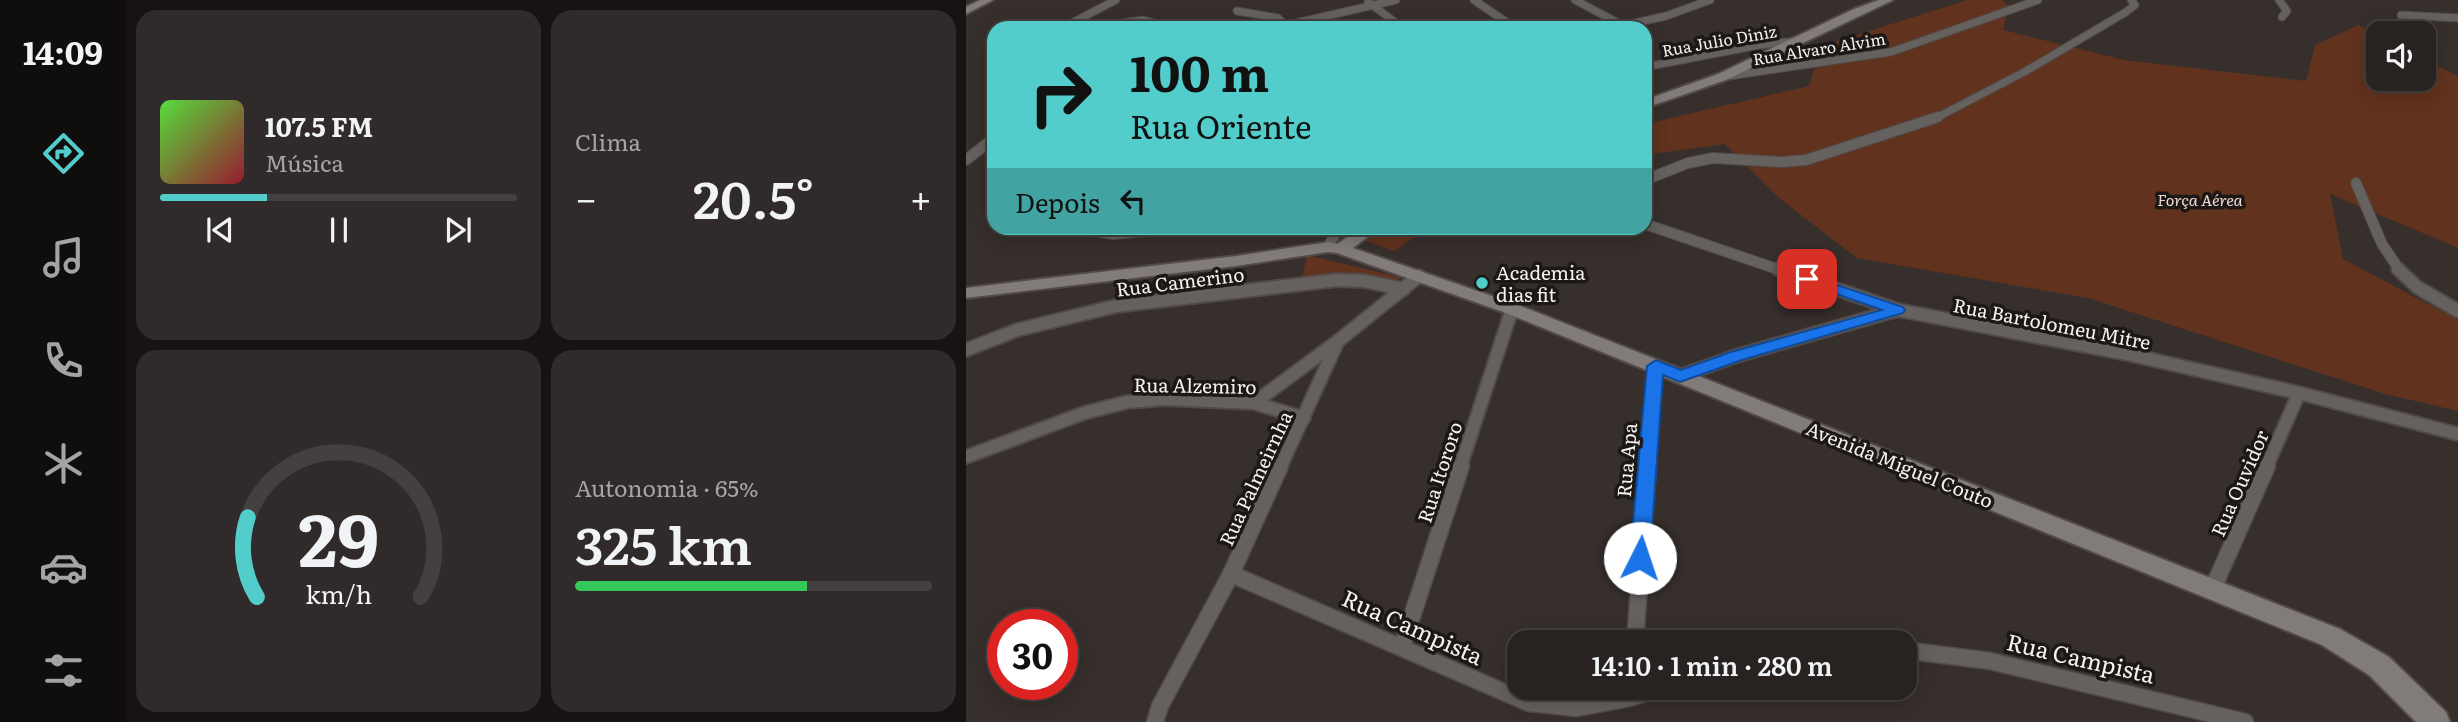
<!DOCTYPE html>
<html lang="pt">
<meta charset="utf-8">
<style>
:root{--surface:#282321;--page:#302b2a;--text:#f1f3f6;--muted:#a5a4a5;--line:#44403f;--accent:#53cdcb}
body{margin:0;font-family:Literata,serif;background:var(--page);color:var(--text);height:100vh;display:flex;flex-direction:column;font-size:26px;white-space:nowrap}
*{box-sizing:border-box;margin:0}
p{font-size:23px;color:var(--muted)}
.icon{flex:none;width:38px;height:38px;fill:none;stroke:currentColor;stroke-width:2;stroke-linecap:round;stroke-linejoin:round}
.map{position:relative;flex:1;overflow:hidden}
.details{display:flex;flex-direction:column;gap:10px;padding:10px;background:#161312;width:840px}
.details>*{flex:none}
.top-card{position:absolute;left:21px;top:21px;width:665px;height:214px;border-radius:21px;box-shadow:0 4px 18px #0003,0 0 0 2px var(--line);background:#53cdcb;color:#111;overflow:hidden}
.tools{position:absolute;left:1400px;top:21px;display:grid;gap:14px}
.tools a{display:grid;place-items:center;width:70px;height:70px;border-radius:14px;background:var(--surface);box-shadow:0 4px 18px #0003,0 0 0 2px var(--line);font-size:35px}
.speed{position:absolute;left:21px;top:609px;display:flex;gap:14px;font-size:35px;font-weight:700;text-align:center}
.speed>*{display:grid;place-content:center;width:91px;height:91px;border-radius:50%;background:var(--surface);box-shadow:0 4px 18px #0003,0 0 0 2px var(--line);line-height:1}
.speed .limit{border:10px solid #d22;background:#fff;color:#111}
.pin{position:absolute;display:grid;place-items:center;width:60px;height:60px;color:#fff;margin:-30px;border-radius:14px;box-shadow:0 4px 10px #0006}
.me{position:absolute;width:77px;margin:-38px;rotate:4deg;stroke-linejoin:round;filter:drop-shadow(0 0 5px #0008)}
.turn{display:flex;align-items:center;gap:24px;height:147px;padding:0 28px;font-size:32px}
.turn .icon{width:91px;height:91px;stroke-width:2.5}
.turn b{display:block;font-size:49px;line-height:60px}
.then{display:flex;align-items:center;height:66px;padding:0 28px;background:#0003;gap:14px;font-size:26px}
.big{font-size:52px;font-weight:600;line-height:1.1}
.details .card{flex:1;display:flex;flex-direction:column;justify-content:center;gap:10px;min-width:0;padding:0 24px;border-radius:21px;background:var(--page)}
.details .dial{align-items:center;gap:0}
.dial svg{height:182px;overflow:visible;fill:none;stroke:var(--line);stroke-width:7;stroke-linecap:round;text-anchor:middle}
.dial text{fill:var(--text);stroke:none}
.song{display:flex;align-items:center;gap:21px}
.cover{width:84px;height:84px;border-radius:10px;background:linear-gradient(135deg,hsl(110 70% 55%),hsl(350 70% 35%))}
.played{height:7px;border-radius:4px;background:linear-gradient(90deg,var(--accent) 30%,var(--line) 30%)}
.keys{display:flex;justify-content:space-around;direction:ltr}
.heat{display:flex;justify-content:space-between;align-items:center;font-size:38px;direction:ltr}
.charge{height:10px;border-radius:5px;background:linear-gradient(90deg,#34c759 65%,var(--line) 0)}
.details .tiles{flex:1;display:grid;gap:10px;grid-template-columns:repeat(2,1fr)}
.trip{position:absolute;left:541px;top:630px;width:410px;height:70px;border-radius:21px;background:var(--surface);box-shadow:0 4px 18px #0003,0 0 0 2px var(--line);font-weight:600;line-height:70px;text-align:center}
main{display:flex;flex:1;min-height:0}
.tabs{display:flex;flex-direction:column;width:126px;justify-content:space-around;align-items:center;background:#100e0d;color:var(--muted)}
.tabs .icon{width:49px;height:49px}
.tabs .active{color:var(--accent)}
.tabs b{font-size:32px;color:var(--text)}
.map>svg:first-child{display:block}
.green{fill:#61321e}
.lines{fill:none;stroke-linecap:round;stroke-linejoin:round}
.minor-far3-casing{stroke:#514a47;stroke-width:9}
.minor-far2-casing{stroke:#514a47;stroke-width:12}
.minor-far1-casing{stroke:#514a47;stroke-width:16}
.minor-casing{stroke:#514a47;stroke-width:19}
.secondary-casing{stroke:#514a47;stroke-width:4}
.minor-far3{stroke:#64615f;stroke-width:7}
.minor-far2{stroke:#64615f;stroke-width:10}
.minor-far1{stroke:#64615f;stroke-width:12}
.minor{stroke:#64615f;stroke-width:16}
.secondary{fill:#817b79;fill-rule:evenodd}
.route{fill:#1a73e8;stroke:#114b97;stroke-width:2}
.poi-dot{fill:#53cdcb;stroke:#1b1817;stroke-width:2.5}
.labels{text-anchor:middle;dominant-baseline:central;stroke-width:7;stroke-linejoin:round;paint-order:stroke}
.far-street-label{font-size:16px;fill:#f7f2f0;stroke:#1b1817}
.far-park-label{font-size:16px;font-style:italic;fill:#f0d8ce;stroke:#1b1817}
.poi-label{font-size:19px;fill:#f7f2f0;stroke:#1b1817;text-anchor:start}
.street-label{font-size:19px;fill:#f7f2f0;stroke:#1b1817}
.near-street-label{font-size:23px;fill:#f7f2f0;stroke:#1b1817}
</style>
<main>
<nav class="tabs">
<b>14:09</b>
<svg class="icon active" aria-label="directions" viewBox="0 0 24 24"><path d="M12 3l9 9-9 9-9-9zM9 14v-3h6M13 9l2 2-2 2"/></svg>
<svg class="icon" aria-label="music" viewBox="0 0 24 24"><path d="M9 18V5l10-2v13"/><circle cx="6" cy="18" r="3"/><circle cx="16" cy="16" r="3"/></svg>
<svg class="icon" aria-label="phone" viewBox="0 0 24 24"><path d="M5 4h4l2 5-3 2q2 4 5 5l2-3 5 2v4C11 20 4 13 5 4z"/></svg>
<svg class="icon" aria-label="climate" viewBox="0 0 24 24"><path d="M12 3v18M4 7l16 10M4 17L20 7"/></svg>
<svg class="icon" aria-label="car" viewBox="0 0 24 24"><path d="M5 17H2v-5l4-1 3-4h7l3 4 3 1v5h-3M9 17h6M6 11h13"/><circle cx="7" cy="17" r="2"/><circle cx="17" cy="17" r="2"/></svg>
<svg class="icon" aria-label="filters" viewBox="0 0 24 24"><path d="M4 7h16M4 17h16"/><circle cx="9" cy="7" r="2"/><circle cx="15" cy="17" r="2"/></svg>
</nav>
<section class="details">
<div class="tiles">
<div class="card">
<div class="song"><i class="cover"></i><div><b>107.5 FM</b><p>Música</p></div></div>
<div class="played"></div>
<div class="keys"><svg class="icon" aria-label="previous" viewBox="0 0 24 24"><path d="M18 5L8 12l10 7zM5 5v14"/></svg><svg class="icon" aria-label="pause" viewBox="0 0 24 24"><path d="M8 5v14M16 5v14"/></svg><svg class="icon" aria-label="next" viewBox="0 0 24 24"><path d="M6 5l10 7-10 7zM19 5v14"/></svg></div>
</div>
<div class="card"><p>Clima</p>
<div class="heat"><a>−</a><b class="big">20.5°</b><a>+</a></div>
</div>
<div class="card dial"><svg viewBox="0 0 100 80">
<path d="M14 69A42 42 0 1 1 86 69"/>
<path d="M14 69A42 42 0 0 1 10 34" stroke="#53cdcb"/>
<text x="50" y="56" font-size="32" font-weight="700">29</text>
<text x="50" y="72" font-size="11">km/h</text>
</svg></div>
<div class="card"><p>Autonomia · 65%</p><b class="big">325 km</b><div class="charge"></div></div>
</div>
</section>
<div class="map">
<svg width="1492" height="722" viewBox="0 0 1492 722">
<rect width="100%" height="100%" fill="#362f2c"/>
<g class="green">
<path d="M1001 0H1036L1043 6 1037 30 1158 60 1340 81 1349 45 1392 25 1412 35V79H1458V59L1492 76V248L1364 194 1377 259 1492 320V411L1419 394 1122 298 891 258 813 198 759 144 679 155V124L843 86 856 46Z"/>
<path d="M410 228H457L461 229 428 251 394 239Z"/>
<path d="M341 255 433 277V280L427 282 369 274 336 279Z"/>
</g>
<g class="lines">
<g class="minor-far3-casing">
<g id="minor-far3">
<path d="M508 0 549 28"/>
<path d="M609 0 656 25"/>
<path d="M1313 0 1321 11 1316 17"/>
<path d="M402 2 437 28"/>
<path d="M271 11 312 18 323 28"/>
<path d="M1435 15 1492 18"/>
<path d="M321 25 430 0"/>
<path d="M96 28 150 0"/>
<path d="M123 28 177 20 207 28"/>
<path d="M647 28 700 16 744 0"/>
<path d="M679 67 793 45 832 41"/>
<path d="M756 77 925 52 1072 0"/>
<path d="M968 119 1060 71 1160 12 1169 5 1165 0"/>
</g>
</g>
<g class="minor-far2-casing">
<g id="minor-far2">
<path d="M0 160 28 138"/>
<path d="M679 180 722 163 747 158 816 162 840 160 972 117"/>
<path d="M1390 183 1416 244 1434 271"/>
<path d="M679 224 817 271"/>
<path d="M110 228 147 234 216 228"/>
<path d="M362 247 369 234 367 228"/>
</g>
</g>
<g class="minor-far1-casing">
<g id="minor-far1">
<path d="M812 269 932 310 1161 354 1333 393 1492 434"/>
<path d="M1432 269 1451 287 1492 311"/>
<path d="M0 350 51 330 150 306 371 280 398 281 438 289"/>
<path d="M714 376 770 356 931 310"/>
<path d="M288 403 372 341"/>
<path d="M0 457 118 413 161 402 199 399 288 403 338 418"/>
<path d="M314 468 372 341 453 276"/>
<path d="M494 468 546 309"/>
<path d="M682 468 689 366"/>
<path d="M1300 468 1333 393"/>
</g>
</g>
<g class="minor-casing">
<g id="minor">
<path d="M265 574 563 703 611 708 664 698 694 688"/>
<path d="M1247 588 1301 466"/>
<path d="M669 642 682 466"/>
<path d="M436 647 495 466"/>
<path d="M938 650 1024 661 1279 722"/>
<path d="M189 722 194 706 265 574 314 466"/>
</g>
</g>
<g class="secondary-casing">
<g id="secondary">
<path d="M14 0H27L0 14V7Z"/>
<path d="M913 0H927L760 80 679 108V100L752 74 888 9Z"/>
<path d="M395 228H413L387 248 552 305 1374 629 1423 657 1480 712 1484 722H1450L1403 675 1356 645 540 313 371 253 362 252 270 266 0 298V288L270 256 362 242 371 244Z"/>
</g>
</g>
<use href="#minor-far3" class="minor-far3"/>
<use href="#minor-far2" class="minor-far2"/>
<use href="#minor-far1" class="minor-far1"/>
<use href="#minor" class="minor"/>
<use href="#secondary" class="secondary"/>
</g>
<path class="route" d="M841 275 937 307 939 310 937 313 776 360 714 382 697 375 684 558 681 564 674 566 667 564 664 558 681 366 690 360 715 370 765 352 916 310 836 282 834 279Z"/>
<circle class="poi-dot" cx="516" cy="283" r="7"/>
<g class="labels">
<g class="far-street-label">
<text transform="translate(753 40) rotate(-10)">Rua Julio Diniz</text>
<text transform="translate(853 48) rotate(-9)">Rua Alvaro Alvim</text>
</g>
<g class="far-park-label">
<text x="1234" y="199">Força Aérea</text>
</g>
<g class="poi-label">
<text x="530" y="272">Academia<tspan x="530" dy="22">dias fit</tspan></text>
</g>
<g class="street-label">
<text transform="translate(214 281) rotate(-7)">Rua Camerino</text>
<text transform="translate(1086 323) rotate(11)">Rua Bartolomeu Mitre</text>
<text transform="translate(229 385) rotate(1)">Rua Alzemiro</text>
<text transform="translate(660 460) rotate(-85)">Rua Apa</text>
<text transform="translate(934 464) rotate(22)">Avenida Miguel Couto</text>
<text transform="translate(473 472) rotate(-72)">Rua Itororo</text>
<text transform="translate(289 478) rotate(-65)">Rua Palmeirnha</text>
<text transform="translate(1273 483) rotate(-66)">Rua Ouvidor</text>
</g>
<g class="near-street-label">
<text transform="translate(447 626) rotate(24)">Rua Campista</text>
<text transform="translate(1115 657) rotate(13)">Rua Campista</text>
</g>
</g>
</svg>
<div class="tools">
<a><svg class="icon" aria-label="sound" viewBox="0 0 24 24"><path d="M4 9h4l5-4v14l-5-4H4zM17 9q2 3 0 6"/></svg></a>
</div>
<div class="speed"><div class="limit">30</div></div>
<div class="pin" style="left:841px;top:279px;background:#d93025"><svg class="icon" aria-label="arrive" viewBox="0 0 24 24"><path d="M6 21V4h12l-3 4 3 4H6"/></svg></div>
<svg class="me" style="left:674px;top:558px" viewBox="-20 -20 40 40"><circle r="19" fill="#fff"/><path d="M0-13L10 11 0 6-10 11z" fill="#1a73e8"/></svg>
<div class="trip">14:10 · 1 min · 280 m</div>
<div class="top-card">
<div class="turn"><svg class="icon" aria-label="right" viewBox="0 0 24 24"><path d="M7 20v-9h11M14 6l5 5-5 5"/></svg><div><b>100 m</b>Rua Oriente</div></div>
<div class="then">Depois<svg class="icon" aria-label="left" viewBox="0 0 24 24"><path d="M17 20v-9H6M10 6l-5 5 5 5"/></svg></div>
</div>
</div>
</main>
